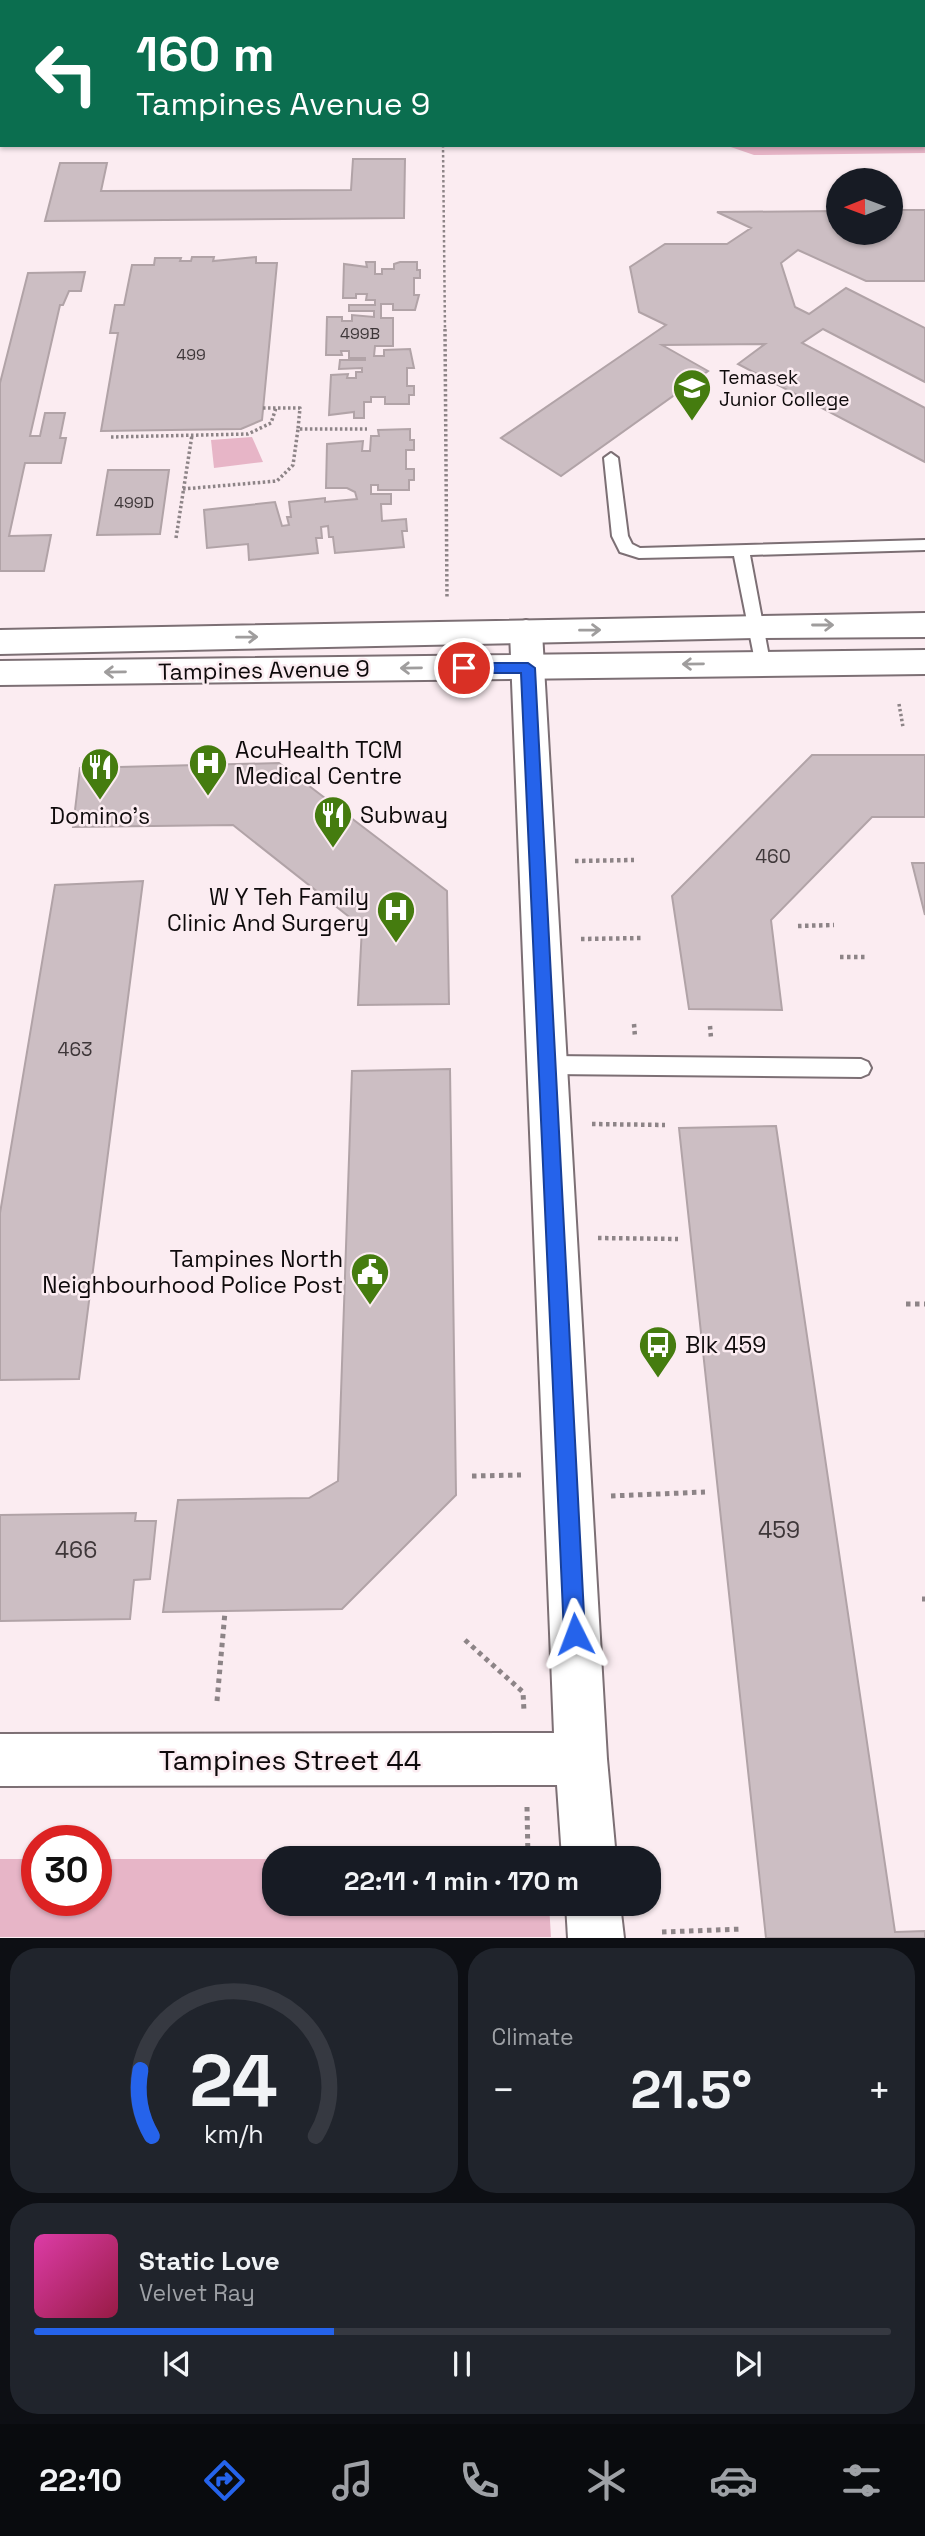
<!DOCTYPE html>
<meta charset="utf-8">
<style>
:root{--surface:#171b24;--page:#20242c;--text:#f1f3f6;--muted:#9ea1a6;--line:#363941;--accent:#2563eb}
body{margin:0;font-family:"Space Grotesk",sans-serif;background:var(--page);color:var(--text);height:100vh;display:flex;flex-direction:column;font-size:26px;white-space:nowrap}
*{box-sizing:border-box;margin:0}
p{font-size:23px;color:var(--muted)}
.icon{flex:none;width:38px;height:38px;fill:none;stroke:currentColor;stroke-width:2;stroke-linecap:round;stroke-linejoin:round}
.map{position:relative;height:1938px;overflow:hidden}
.details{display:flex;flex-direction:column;gap:10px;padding:10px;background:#0d0f14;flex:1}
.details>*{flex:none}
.hud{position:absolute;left:0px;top:0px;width:926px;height:147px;box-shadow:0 2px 5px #0004;background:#0b6e4f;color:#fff;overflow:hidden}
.needle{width:46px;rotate:269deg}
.buttons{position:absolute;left:826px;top:168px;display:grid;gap:14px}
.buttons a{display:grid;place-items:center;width:77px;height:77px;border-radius:50%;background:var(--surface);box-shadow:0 2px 5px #0004;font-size:35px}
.speed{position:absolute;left:21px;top:1825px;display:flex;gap:14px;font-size:35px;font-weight:700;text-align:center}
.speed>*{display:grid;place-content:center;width:91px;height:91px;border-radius:50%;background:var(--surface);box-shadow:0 2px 5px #0004;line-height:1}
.speed .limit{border:10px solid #d22;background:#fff;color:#111}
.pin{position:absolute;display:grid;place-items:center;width:60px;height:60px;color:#fff;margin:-30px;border:4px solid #fff;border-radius:50%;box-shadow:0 2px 7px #0007}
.me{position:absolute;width:77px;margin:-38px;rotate:357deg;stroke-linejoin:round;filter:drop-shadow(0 0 5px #0008)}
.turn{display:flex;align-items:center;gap:24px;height:147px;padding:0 21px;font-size:32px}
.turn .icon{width:91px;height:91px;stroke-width:2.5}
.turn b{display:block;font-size:49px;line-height:60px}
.big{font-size:52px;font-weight:700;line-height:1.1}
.details .card{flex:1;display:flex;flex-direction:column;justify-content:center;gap:10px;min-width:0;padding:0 24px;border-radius:28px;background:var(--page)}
.details .dial{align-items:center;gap:0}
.dial svg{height:182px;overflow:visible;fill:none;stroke:var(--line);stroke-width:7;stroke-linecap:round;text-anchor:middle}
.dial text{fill:var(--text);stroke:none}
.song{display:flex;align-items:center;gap:21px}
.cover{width:84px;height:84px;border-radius:10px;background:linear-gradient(135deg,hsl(320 70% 55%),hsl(340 70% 35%))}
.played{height:7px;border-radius:4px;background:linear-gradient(90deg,var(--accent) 35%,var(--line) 35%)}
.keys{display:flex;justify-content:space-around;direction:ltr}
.heat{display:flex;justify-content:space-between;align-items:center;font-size:38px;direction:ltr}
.details .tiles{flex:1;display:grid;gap:10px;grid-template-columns:1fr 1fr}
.card:last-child{grid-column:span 2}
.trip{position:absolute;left:262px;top:1846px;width:399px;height:70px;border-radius:28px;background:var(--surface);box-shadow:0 2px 5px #0004;font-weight:700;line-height:70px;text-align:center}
.tab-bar{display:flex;height:112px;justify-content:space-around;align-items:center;background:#090b0e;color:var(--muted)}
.tab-bar .icon{width:49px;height:49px}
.tab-bar .on{color:var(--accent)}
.tab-bar b{font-size:32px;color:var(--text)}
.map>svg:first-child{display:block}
.green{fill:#e7b5c7}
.building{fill:#ccbec3;stroke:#b1a3a7;stroke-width:2}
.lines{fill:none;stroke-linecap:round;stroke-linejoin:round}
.lane-casing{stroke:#7c6f74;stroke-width:4}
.street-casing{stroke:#7c6f74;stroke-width:4}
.secondary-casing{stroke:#7c6f74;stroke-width:4}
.path-far3{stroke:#8d8487;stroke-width:2.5;stroke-dasharray:2.5 2.5;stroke-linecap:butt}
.path-far2{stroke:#8d8487;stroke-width:3.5;stroke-dasharray:2.5 2.5;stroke-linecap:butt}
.path-far1{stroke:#8d8487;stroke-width:4.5;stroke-dasharray:3.5 3.5;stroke-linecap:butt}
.path{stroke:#8d8487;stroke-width:5;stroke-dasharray:4.5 4.5;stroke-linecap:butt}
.lane{fill:#fff;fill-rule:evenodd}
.street{fill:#fff;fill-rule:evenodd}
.secondary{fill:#fff;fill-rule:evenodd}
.oneway{stroke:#9f9d9d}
.route{fill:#2563eb;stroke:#184099;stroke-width:2}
.labels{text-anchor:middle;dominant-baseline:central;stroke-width:5;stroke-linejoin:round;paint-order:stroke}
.far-number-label{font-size:16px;fill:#3e3739}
.far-poi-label{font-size:19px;fill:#0e0a0b;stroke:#fbecf1;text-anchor:start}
.number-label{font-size:19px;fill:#3e3739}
.street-label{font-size:23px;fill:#0e0a0b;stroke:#fbecf1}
.poi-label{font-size:23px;fill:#0e0a0b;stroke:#fbecf1;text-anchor:start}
.near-number-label{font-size:23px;fill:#3e3739}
.near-street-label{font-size:28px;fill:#0e0a0b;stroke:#fbecf1}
</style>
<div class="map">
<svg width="925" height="1938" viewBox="0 0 925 1938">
<rect width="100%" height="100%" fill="#fbecf1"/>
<g class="green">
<path d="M925 14V153L754 155 725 145H924Z"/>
<path d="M252 437 263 462 214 468 211 440Z"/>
<path d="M0 1859H37V1900H96V1859H275V1904H549L551 1937H0Z"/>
</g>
<g class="building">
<path d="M353 159H405L404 218 45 221 60 163H107L101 191 351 190Z"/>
<path d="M891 210H925V281H866L798 250 781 263 795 307 809 314 846 288 925 328V382L823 329 802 343 925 408V462L738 364 765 344 662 345 708 371 561 476 501 438 666 325 639 312 630 267 665 244H727L751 228 717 212 838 211V233H891Z"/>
<path d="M192 257H214L213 261 256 257V263H277L262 420 241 429 101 431 118 333H110L115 305H124L132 265H154L155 258H181L180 261H191Z"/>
<path d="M366 262H375V274H382V269H394V264L400 262H417V270H420V278H414V295H419L415 310H393V304H381V318H393V346H375L374 356H384V350L410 349 414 368H407V386H414V395H409V404H385V397H371V402H364V418H354V412L329 415 331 375 348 374 347 378H356V372H362V368L339 369 340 360H365V358H349V351H341L342 355H326L327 317H342V321H352V315L374 317V311H349V305H375V300H366L367 294H356V298H343L344 264 367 267Z"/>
<path d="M85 272 81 291H69L63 305H60L30 436H40L45 413H65L60 438H66L61 463H25L9 536 51 535 44 571H0V383L28 273Z"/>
<path d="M410 429V440H414V450H406V469H414V480H409V490H378V485H371V494H391V504H381L382 521 406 519 407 531H402L404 547 335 553 333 537H329L328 526 321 527 322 538H316L318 553 249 560 248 544 207 548 204 510 275 502 282 526 289 525 287 517H291L289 502 325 498V502L357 499 355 492 347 488H326L327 444 363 441 362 451H370L371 436H379L378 430Z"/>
<path d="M108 470H169L160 534 97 535Z"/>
<path d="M812 755H925V817H872L771 920 782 1010 689 1009 672 896Z"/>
<path d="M279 763 447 891 449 1004 358 1005 362 927 233 825 73 827 80 768Z"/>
<path d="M912 863H925V915Z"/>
<path d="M143 881 79 1379 0 1380V1213L55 885Z"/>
<path d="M450 1069 456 1495 342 1609 163 1612 178 1500 309 1498 338 1481 352 1071Z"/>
<path d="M776 1126 895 1932 925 1931V1938H766L679 1128Z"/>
<path d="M136 1513 135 1521H156L150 1579 134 1580 130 1619 0 1621V1515Z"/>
</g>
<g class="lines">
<g class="lane-casing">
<g id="lane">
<path d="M611 453 618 458 628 536 632 544 640 548 925 540V550L750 555 770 662 768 666H756L734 556 639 558 620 552 612 536 604 458Z"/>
<path d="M549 1056 861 1059 868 1062 871 1068 868 1074 861 1077 549 1074 542 1071 539 1065 542 1059Z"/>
</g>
</g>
<g class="street-casing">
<g id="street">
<path d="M293 0H320L321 2H294Z"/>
<path d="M554 0H582L553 2Z"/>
<path d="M526 620 538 624 542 632 607 1759 616 1858H562L557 1785 0 1786V1734L554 1733 510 632 514 624Z"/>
<path d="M566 1904H620L624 1938H568Z"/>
</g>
</g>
<g class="secondary-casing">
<g id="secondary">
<path d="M925 613V637L755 638 0 654V630Z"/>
<path d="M925 650V674L0 685V661Z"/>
</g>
</g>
<g class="path-far3">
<path d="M641 2 645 0"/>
<path d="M443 145 445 331"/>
</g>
<g class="path-far2">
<path d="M445 329 447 599"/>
<path d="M263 408H300L298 429H367"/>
<path d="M111 437 248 434 271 423 276 408"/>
<path d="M183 489 277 481 293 465 298 429"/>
<path d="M176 538 192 435"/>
<path d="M899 704 903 727"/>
</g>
<g class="path-far1">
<path d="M575 861 634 860"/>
<path d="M798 926 834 925"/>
<path d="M581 939 643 938"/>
<path d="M840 957H868"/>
<path d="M634 1024 635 1037"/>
<path d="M710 1026 711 1038"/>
<path d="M592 1124 665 1125"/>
<path d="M598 1238 678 1239"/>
</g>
<g class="path">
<path d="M906 1304H925"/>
<path d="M472 1476 521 1475"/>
<path d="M611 1496 705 1492"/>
<path d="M922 1599H925"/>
<path d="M465 1640 523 1692 524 1711"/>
<path d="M217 1701 225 1612"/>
<path d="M527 1807 528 1858"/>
<path d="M662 1932 742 1929"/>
</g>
<use href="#lane" class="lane"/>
<use href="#street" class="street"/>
<use href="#secondary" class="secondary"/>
</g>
<defs><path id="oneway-shaft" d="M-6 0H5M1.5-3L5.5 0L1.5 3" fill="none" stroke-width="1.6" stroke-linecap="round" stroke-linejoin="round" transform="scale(1.75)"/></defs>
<g class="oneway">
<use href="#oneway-shaft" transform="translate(823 625)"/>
<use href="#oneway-shaft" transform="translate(590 630) rotate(-1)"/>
<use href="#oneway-shaft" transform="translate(247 637) rotate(-1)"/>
<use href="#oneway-shaft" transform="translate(693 664) rotate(179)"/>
<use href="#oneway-shaft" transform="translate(411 668) rotate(179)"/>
<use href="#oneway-shaft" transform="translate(115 672) rotate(179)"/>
</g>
<path class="route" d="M464 663H528L535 668 585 1634 582 1642 575 1645 567 1642 564 1634 521 673H464L457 668Z"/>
<defs>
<g id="university-pin" transform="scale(2.0125)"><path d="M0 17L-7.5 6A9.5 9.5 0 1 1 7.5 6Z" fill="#457c0f" stroke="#fbecf1"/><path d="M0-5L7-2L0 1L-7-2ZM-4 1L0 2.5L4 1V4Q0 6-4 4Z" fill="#fff"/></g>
<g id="hospital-pin" transform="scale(2.0125)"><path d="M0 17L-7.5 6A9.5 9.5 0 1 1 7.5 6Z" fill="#457c0f" stroke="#fbecf1"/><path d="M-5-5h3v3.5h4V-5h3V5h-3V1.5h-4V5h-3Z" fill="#fff"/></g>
<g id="restaurant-pin" transform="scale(2.0125)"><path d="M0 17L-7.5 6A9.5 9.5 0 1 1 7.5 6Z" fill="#457c0f" stroke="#fbecf1"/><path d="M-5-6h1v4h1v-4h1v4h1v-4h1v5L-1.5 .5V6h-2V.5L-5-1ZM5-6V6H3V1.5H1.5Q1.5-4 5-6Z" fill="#fff"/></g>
<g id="civic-pin" transform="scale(2.0125)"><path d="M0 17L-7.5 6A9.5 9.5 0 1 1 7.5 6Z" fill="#457c0f" stroke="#fbecf1"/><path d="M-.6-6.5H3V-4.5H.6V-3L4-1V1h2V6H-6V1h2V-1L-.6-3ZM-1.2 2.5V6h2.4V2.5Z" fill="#fff"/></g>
<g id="bus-pin" transform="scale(2.0125)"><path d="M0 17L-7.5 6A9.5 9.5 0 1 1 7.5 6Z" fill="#457c0f" stroke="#fbecf1"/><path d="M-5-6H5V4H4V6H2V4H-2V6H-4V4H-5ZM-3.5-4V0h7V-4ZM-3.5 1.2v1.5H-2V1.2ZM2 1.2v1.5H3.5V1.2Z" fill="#fff"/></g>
</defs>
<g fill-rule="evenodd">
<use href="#university-pin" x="692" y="388"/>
<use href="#hospital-pin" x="208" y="763"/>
<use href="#restaurant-pin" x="100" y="767"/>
<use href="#restaurant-pin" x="333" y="815"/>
<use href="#hospital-pin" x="396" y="910"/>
<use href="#civic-pin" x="370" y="1272"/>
<use href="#bus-pin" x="658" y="1345"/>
</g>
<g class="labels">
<g class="far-number-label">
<text x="360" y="333">499B</text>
<text x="191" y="354">499</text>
<text x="134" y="502">499D</text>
</g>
<g class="far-poi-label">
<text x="719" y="377">Temasek<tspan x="719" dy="22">Junior College</tspan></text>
</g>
<g class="number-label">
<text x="773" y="856">460</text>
<text x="75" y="1049">463</text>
</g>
<g class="street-label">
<text transform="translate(264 670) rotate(-1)">Tampines Avenue 9</text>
</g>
<g class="poi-label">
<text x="235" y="750">AcuHealth TCM<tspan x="235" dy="26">Medical Centre</tspan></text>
<text x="360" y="815">Subway</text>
<text x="100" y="816" text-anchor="middle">Domino's</text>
<text x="369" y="897" text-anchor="end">W Y Teh Family<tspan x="369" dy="26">Clinic And Surgery</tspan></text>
<text x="343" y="1259" text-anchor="end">Tampines North<tspan x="343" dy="26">Neighbourhood Police Post</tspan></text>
<text x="685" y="1345">Blk 459</text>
</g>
<g class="near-number-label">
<text x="779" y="1530">459</text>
<text x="76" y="1550">466</text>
</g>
<g class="near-street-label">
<text x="290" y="1760">Tampines Street 44</text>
</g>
</g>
</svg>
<div class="buttons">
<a><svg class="needle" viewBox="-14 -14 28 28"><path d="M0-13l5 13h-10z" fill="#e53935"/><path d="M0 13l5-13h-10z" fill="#9ea1a6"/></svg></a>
</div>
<div class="speed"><div class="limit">30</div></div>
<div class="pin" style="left:464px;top:668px;background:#d93025"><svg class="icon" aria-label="arrive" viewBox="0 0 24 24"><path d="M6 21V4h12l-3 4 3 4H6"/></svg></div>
<svg class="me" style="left:575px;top:1634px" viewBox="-20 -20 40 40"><path d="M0-17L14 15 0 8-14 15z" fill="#2563eb" stroke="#fff" stroke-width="4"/></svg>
<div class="trip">22:11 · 1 min · 170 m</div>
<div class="hud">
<div class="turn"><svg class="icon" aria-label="left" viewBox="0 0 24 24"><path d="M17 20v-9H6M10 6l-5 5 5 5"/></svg><div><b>160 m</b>Tampines Avenue 9</div></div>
</div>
</div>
<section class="details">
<div class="tiles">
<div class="card dial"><svg viewBox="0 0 100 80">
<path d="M14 69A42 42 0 1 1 86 69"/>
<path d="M14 69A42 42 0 0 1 9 40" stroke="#2563eb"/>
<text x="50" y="56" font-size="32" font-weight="700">24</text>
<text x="50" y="72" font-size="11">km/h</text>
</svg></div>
<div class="card"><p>Climate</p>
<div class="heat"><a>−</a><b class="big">21.5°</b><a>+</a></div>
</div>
<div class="card">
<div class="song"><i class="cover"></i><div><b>Static Love</b><p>Velvet Ray</p></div></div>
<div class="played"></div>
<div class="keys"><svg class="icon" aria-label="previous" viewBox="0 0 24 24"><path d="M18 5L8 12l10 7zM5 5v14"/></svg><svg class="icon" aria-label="pause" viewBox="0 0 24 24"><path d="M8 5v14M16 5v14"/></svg><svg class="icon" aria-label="next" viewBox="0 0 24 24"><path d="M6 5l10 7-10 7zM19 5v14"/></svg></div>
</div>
</div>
</section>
<nav class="tab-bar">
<b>22:10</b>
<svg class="icon on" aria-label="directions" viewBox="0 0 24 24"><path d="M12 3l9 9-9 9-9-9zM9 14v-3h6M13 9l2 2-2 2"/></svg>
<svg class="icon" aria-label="music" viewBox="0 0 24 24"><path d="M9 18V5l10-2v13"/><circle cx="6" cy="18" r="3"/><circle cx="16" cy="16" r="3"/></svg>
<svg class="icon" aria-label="phone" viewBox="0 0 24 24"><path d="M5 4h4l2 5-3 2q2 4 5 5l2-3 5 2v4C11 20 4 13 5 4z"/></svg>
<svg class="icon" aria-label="climate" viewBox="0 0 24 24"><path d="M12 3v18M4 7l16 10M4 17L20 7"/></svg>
<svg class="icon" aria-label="car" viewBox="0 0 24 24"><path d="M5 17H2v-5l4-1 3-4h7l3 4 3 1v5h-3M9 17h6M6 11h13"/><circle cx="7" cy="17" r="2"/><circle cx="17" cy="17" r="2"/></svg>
<svg class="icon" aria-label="filters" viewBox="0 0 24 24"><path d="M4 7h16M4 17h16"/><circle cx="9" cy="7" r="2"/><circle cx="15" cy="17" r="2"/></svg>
</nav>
